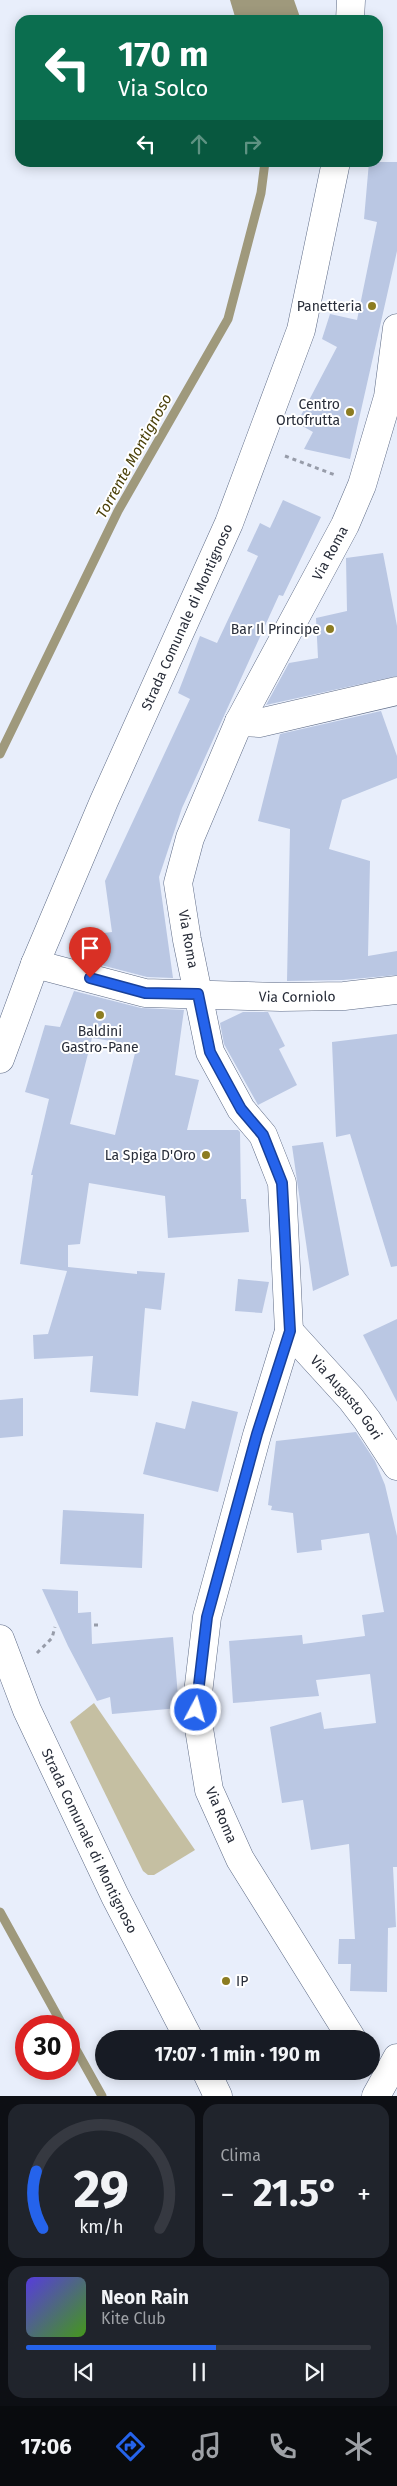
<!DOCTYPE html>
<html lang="it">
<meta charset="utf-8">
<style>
:root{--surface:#171b24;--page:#20242c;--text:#f1f3f6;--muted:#9ea1a6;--line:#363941;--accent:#2563eb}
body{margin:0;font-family:"Fira Sans",sans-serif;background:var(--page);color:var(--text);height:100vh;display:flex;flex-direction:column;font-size:19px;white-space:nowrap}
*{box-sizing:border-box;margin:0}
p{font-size:16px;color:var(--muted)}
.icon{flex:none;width:28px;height:28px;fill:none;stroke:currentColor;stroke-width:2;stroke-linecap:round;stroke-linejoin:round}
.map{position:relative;height:2096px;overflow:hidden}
.drawer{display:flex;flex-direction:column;gap:8px;padding:8px;background:#0d0f14;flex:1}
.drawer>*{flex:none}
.guide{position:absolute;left:15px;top:15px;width:368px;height:152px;border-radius:15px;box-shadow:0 2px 12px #0003;background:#0b6e4f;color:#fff;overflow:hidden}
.speed{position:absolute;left:15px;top:2015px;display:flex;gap:10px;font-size:25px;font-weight:700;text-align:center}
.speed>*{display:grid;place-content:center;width:65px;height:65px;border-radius:50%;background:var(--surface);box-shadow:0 2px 12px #0003;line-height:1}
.speed .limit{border:8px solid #d22;background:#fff;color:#111}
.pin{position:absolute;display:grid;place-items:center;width:42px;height:42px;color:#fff;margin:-51px -21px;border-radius:50% 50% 50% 0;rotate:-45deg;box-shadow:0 0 5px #0007}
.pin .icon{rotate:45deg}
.me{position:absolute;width:55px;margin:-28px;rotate:6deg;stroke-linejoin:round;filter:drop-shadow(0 0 4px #0008)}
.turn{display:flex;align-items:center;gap:18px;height:105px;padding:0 20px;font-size:22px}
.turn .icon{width:65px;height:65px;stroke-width:2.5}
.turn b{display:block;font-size:35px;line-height:42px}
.lanes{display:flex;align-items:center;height:48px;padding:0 20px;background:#0003;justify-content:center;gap:25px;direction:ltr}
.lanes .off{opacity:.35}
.big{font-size:38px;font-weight:700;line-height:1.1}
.drawer .card{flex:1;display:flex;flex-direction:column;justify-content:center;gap:8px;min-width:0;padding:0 18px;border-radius:15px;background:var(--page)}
.drawer .dial{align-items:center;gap:0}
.dial svg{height:130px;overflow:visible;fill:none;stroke:var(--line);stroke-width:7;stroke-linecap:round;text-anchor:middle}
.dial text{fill:var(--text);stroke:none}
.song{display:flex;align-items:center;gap:15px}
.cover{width:60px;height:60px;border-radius:8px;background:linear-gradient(135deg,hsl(250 70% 55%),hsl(100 70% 35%))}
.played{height:5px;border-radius:2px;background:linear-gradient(90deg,var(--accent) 55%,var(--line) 55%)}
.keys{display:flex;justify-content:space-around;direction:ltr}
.heat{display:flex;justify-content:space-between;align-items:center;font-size:28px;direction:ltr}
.drawer .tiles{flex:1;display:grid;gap:8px;grid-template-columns:1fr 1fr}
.card:last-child{grid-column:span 2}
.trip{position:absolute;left:95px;top:2030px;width:285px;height:50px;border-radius:25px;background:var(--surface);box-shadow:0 2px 12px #0003;font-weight:700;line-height:50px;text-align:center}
.tabs{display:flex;height:80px;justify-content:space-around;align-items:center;background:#090b0e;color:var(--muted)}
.tabs .icon{width:35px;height:35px}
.tabs .current{color:var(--accent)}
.tabs b{font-size:22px;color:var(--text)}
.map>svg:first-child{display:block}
.green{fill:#c5bfa2}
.water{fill:#9f997c}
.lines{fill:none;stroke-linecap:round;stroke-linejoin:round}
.stream{stroke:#9f997c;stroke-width:9}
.building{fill:#bac7e3;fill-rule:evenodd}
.minor-casing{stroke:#5e6b86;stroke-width:29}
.path{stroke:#979ca9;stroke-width:3;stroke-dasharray:4 4;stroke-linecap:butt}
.minor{stroke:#fff;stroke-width:28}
.route-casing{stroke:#184099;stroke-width:12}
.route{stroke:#2563eb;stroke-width:9}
.poi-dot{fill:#8c7c21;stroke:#fff;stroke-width:2}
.labels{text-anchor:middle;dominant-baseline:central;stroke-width:4;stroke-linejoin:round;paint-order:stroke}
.poi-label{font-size:14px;fill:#282d39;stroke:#fff;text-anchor:end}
.street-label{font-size:14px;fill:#282d39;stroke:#fff}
.water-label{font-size:15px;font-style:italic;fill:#4b410a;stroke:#fff}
</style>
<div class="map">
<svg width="397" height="2096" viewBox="0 0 397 2096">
<rect width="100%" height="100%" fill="#e8eefb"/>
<path class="green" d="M94 1703 195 1850 154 1875H148L143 1871 70 1722Z"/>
<path class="water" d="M230 0H294L301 20H236Z"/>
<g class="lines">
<g class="stream">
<path d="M0 754 118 511 228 319 261 193 265 162"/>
<path d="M0 1912 63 2026"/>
<path d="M69 2037 102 2096"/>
</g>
</g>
<g class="building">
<path d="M369 162H397V251L350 459 304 449 313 432 297 423 337 347 322 339 330 314 357 320 377 222 364 219Z"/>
<path d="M283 500 321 517 283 596 279 595 182 808 159 877 173 978 147 977 101 965 96 934 112 932 105 881 190 699 178 693 200 636 217 643 258 556 247 551 260 523 270 528Z"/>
<path d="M383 553 397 626V676L266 705 289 663 318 658 316 618 347 611 346 558Z"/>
<path d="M381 711 397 756V778L342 800 329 849 370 861 368 956 397 951V975L343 980 287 981 290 829 258 821 280 734Z"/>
<path d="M74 991 141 1008 184 1010 175 1075 199 1080 187 1130H238L240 1132 241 1199H246L249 1232 168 1238 165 1196 89 1183 80 1244 68 1245V1267L137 1274V1271L165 1273 161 1310 145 1308 138 1396 90 1392 93 1356 34 1359 33 1335 48 1334 67 1271 20 1264 33 1175H31L49 1099 25 1092 45 1025 60 1027ZM92 1038 137 1045 115 1135 70 1124Z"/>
<path d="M243 1012H268L285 1046 279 1049 297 1085 258 1105 224 1044 220 1023Z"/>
<path d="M397 1034V1266L391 1267 350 1134 336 1137 332 1042Z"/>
<path d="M323 1142 349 1275 313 1291 292 1146Z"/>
<path d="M238 1279 269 1282 262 1313 235 1311Z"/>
<path d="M397 1319V1402L363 1335Z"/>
<path d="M23 1398V1436L0 1438V1400Z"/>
<path d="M192 1401 238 1412 218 1492 143 1474 156 1422 185 1429Z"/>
<path d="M356 1432 375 1461 385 1485 397 1536V1867H393L396 1927 388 1928 387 1992 350 1991 351 1964H338L339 1939H355L349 1844 311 1850 303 1800 282 1803 270 1727 321 1712 324 1729 376 1723 370 1674 316 1680 319 1696 233 1703 229 1641 302 1635 303 1644 365 1636 362 1615 384 1612 369 1533 321 1540 322 1550 297 1553 293 1513 271 1510 272 1506 268 1505 276 1441Z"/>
<path d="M63 1510 144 1514 142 1568 60 1564Z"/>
<path d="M42 1589 78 1591V1613L91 1612 92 1644 173 1637 179 1708 112 1714 110 1697 97 1701 68 1646Z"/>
</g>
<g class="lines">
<g class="minor-casing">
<g id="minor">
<path d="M350 20 351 0"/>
<path d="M239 722 259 723 397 691"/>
<path id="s1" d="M35 964 145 993 281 997 344 996 397 990"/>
<path id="s2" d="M0 1059 35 964 104 801 229 523 301 330 336 162"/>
<path id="s3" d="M289 1331 351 1399 367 1420 397 1466"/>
<path id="s4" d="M0 1639 27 1710 115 1896 189 2039"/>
<path id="s5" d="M352 2039 240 1859 209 1790 196 1710 207 1617 257 1435 289 1331 282 1183 263 1135 241 1109 210 1052 187 940 178 883 190 838 239 722 345 525 362 485 388 397 397 328"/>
<path d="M206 2071 218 2096"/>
<path d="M376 2096 397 2058"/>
</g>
</g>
<g class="path">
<path d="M285 456 335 475"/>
<path d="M94 1625H101"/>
<path d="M37 1653 52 1638 55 1627"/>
</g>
<use href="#minor" class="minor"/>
</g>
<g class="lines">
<g class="route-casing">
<path id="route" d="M90 978 145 993 198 994 210 1052 241 1109 263 1135 282 1183 290 1331 257 1434 207 1617 196 1710"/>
</g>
<use href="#route" class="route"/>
</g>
<g class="poi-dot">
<circle cx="372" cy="306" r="5"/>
<circle cx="350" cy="412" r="5"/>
<circle cx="330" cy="629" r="5"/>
<circle cx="100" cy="1015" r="5"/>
<circle cx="206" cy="1155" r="5"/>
<circle cx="226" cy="1981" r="5"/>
</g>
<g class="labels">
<g class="poi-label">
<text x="362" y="306">Panetteria</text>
<text x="340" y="404">Centro<tspan x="340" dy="16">Ortofrutta</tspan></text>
<text x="320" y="629">Bar Il Principe</text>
<text x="100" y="1031" text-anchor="middle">Baldini<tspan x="100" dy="16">Gastro-Pane</tspan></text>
<text x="196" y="1155">La Spiga D'Oro</text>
<text x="236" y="1981" text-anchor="start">IP</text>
</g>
<g class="street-label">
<text stroke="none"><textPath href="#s5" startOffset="1595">Via Roma</textPath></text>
<text stroke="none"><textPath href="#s2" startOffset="480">Strada Comunale di Montignoso</textPath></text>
<text transform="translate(188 939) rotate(80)">Via Roma</text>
<text stroke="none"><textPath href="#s1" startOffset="266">Via Corniolo</textPath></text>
<text stroke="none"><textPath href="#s3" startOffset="88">Via Augusto Gori</textPath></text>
<text transform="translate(221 1815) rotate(67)">Via Roma</text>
<text stroke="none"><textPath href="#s4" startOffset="221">Strada Comunale di Montignoso</textPath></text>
</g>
<g class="water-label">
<text transform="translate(134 456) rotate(-61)">Torrente Montignoso</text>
</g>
</g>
</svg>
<div class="speed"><div class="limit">30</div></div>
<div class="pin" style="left:90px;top:978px;background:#d93025"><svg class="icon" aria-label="arrive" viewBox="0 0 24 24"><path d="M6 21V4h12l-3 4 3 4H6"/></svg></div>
<svg class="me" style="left:196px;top:1710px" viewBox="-20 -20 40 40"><circle r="17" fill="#2563eb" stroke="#fff" stroke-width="3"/><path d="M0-11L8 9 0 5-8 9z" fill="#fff"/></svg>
<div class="trip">17:07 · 1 min · 190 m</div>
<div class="guide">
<div class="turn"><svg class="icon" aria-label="left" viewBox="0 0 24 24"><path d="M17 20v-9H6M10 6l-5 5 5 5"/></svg><div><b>170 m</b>Via Solco</div></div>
<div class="lanes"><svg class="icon" aria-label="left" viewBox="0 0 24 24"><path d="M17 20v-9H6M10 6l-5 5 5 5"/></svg><svg class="icon off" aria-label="ahead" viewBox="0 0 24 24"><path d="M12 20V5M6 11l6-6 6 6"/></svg><svg class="icon off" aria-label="right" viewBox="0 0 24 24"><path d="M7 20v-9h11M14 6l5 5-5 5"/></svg></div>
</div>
</div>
<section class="drawer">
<div class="tiles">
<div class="card dial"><svg viewBox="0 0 100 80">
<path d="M14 69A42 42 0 1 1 86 69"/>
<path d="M14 69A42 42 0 0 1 10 34" stroke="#2563eb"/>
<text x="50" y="56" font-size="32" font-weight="700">29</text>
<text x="50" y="72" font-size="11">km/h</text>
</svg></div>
<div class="card"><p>Clima</p>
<div class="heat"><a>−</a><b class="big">21.5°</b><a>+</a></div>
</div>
<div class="card">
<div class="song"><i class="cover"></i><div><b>Neon Rain</b><p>Kite Club</p></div></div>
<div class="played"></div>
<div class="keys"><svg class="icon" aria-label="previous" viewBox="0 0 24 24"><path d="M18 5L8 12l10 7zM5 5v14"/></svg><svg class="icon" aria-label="pause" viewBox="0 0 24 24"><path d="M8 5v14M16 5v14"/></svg><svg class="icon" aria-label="next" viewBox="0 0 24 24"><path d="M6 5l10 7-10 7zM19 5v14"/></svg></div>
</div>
</div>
</section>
<nav class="tabs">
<b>17:06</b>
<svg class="icon current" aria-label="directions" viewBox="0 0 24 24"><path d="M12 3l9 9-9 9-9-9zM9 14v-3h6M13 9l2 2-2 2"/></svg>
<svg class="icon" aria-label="music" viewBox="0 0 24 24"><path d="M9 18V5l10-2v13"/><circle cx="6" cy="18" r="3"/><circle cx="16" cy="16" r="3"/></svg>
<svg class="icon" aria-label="phone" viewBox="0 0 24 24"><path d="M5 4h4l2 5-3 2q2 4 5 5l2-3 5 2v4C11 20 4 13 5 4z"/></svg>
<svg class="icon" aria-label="climate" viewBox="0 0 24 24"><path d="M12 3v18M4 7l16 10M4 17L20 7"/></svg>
</nav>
